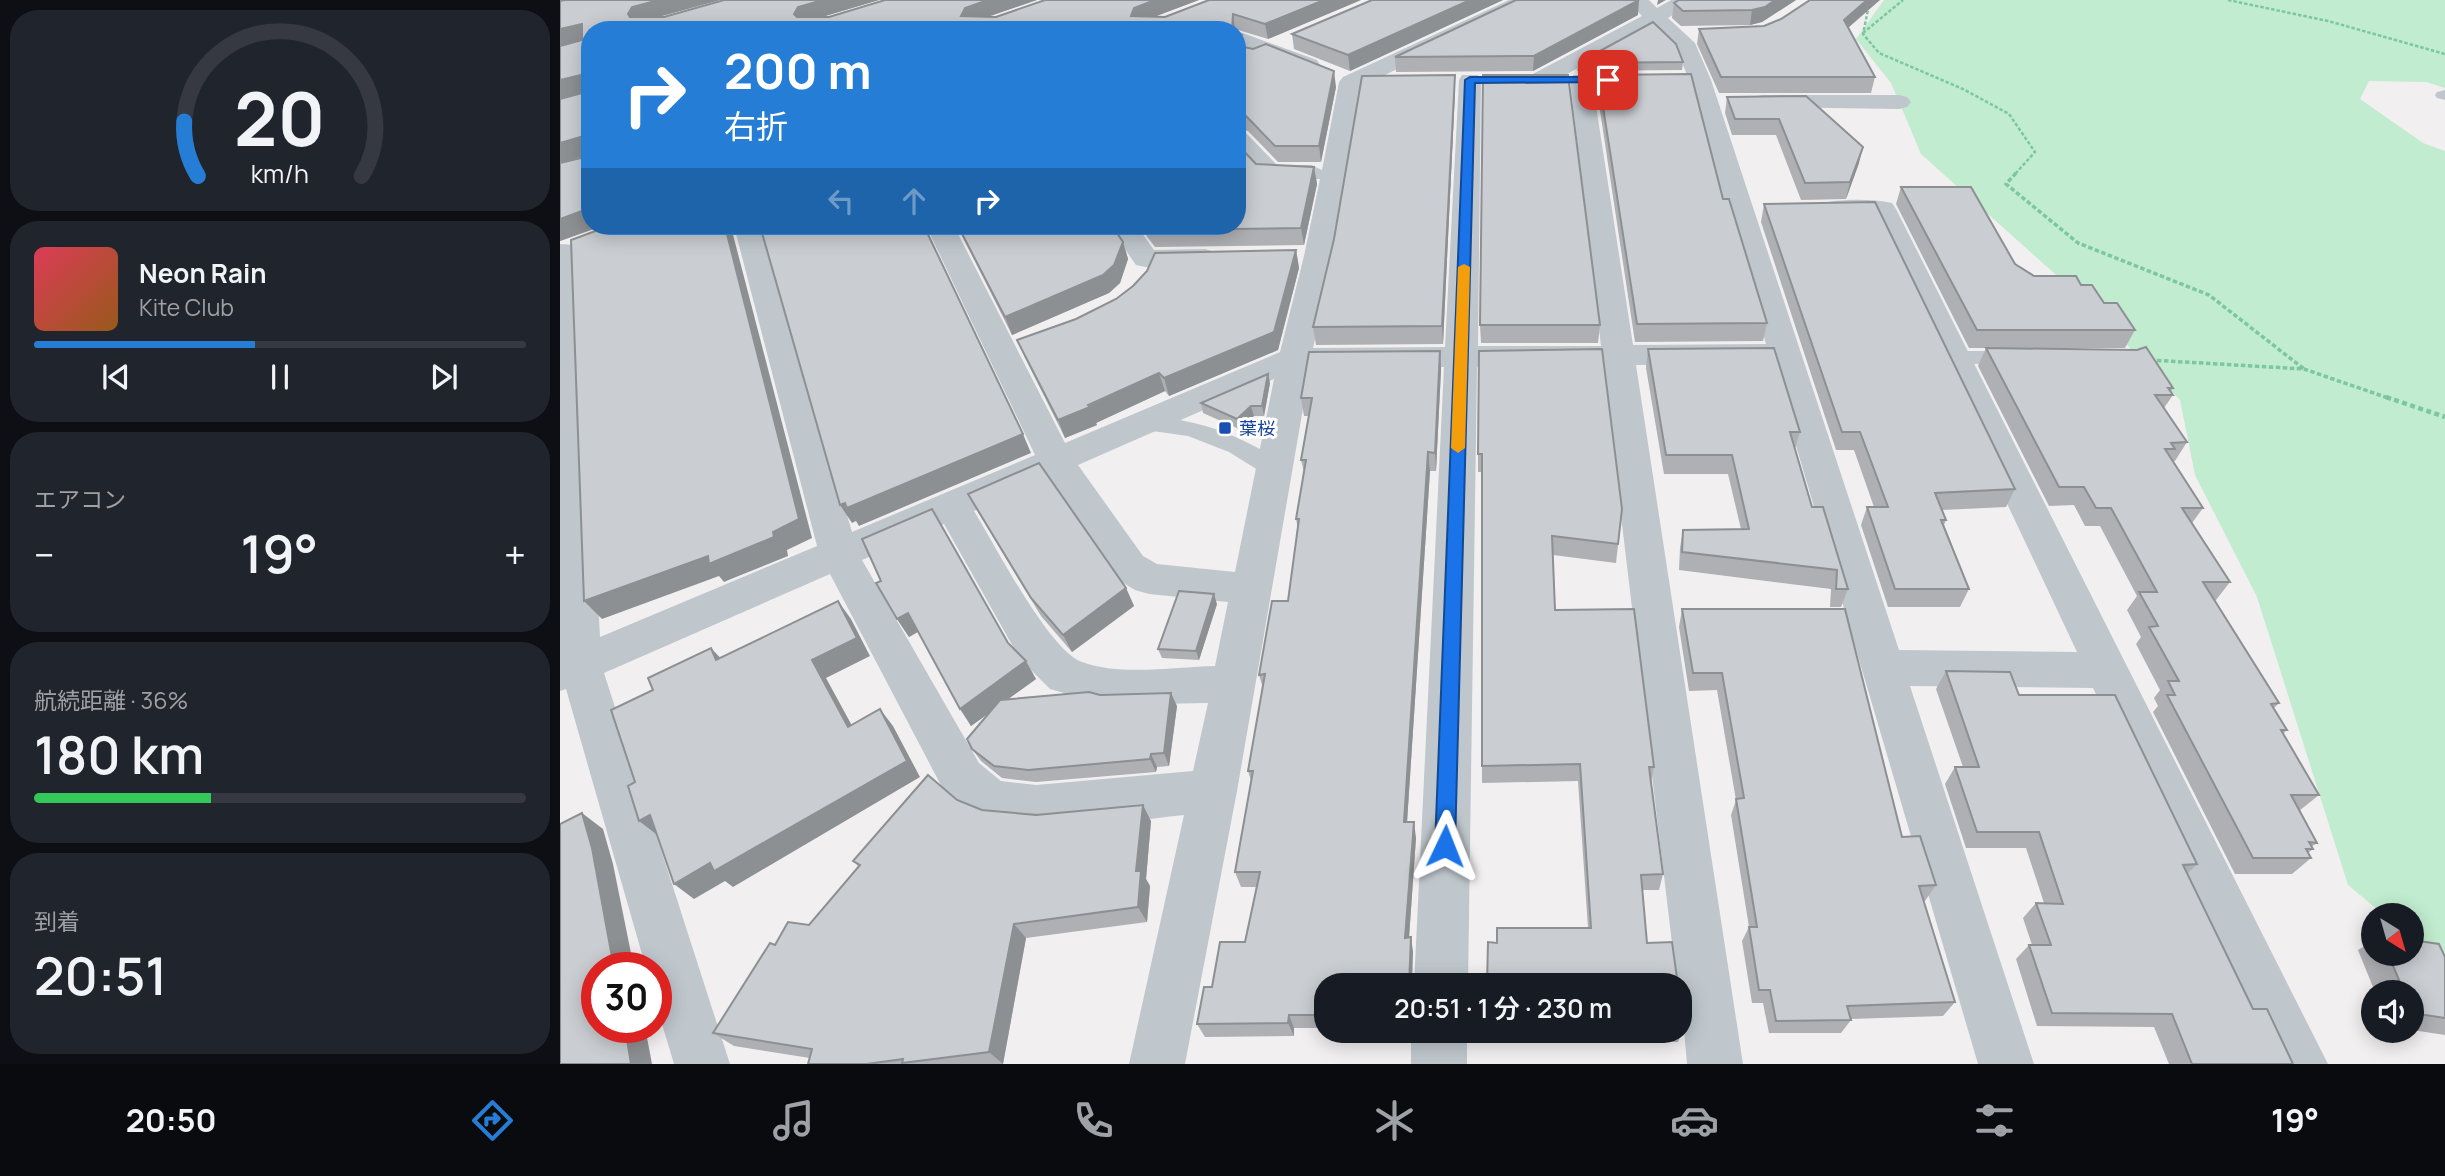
<!DOCTYPE html>
<html lang="ja">
<meta charset="utf-8">
<style>
:root{--surface:#171b24;--page:#20242c;--text:#f1f3f6;--muted:#9ea1a6;--line:#363941;--accent:#267dd5}
body{margin:0;font-family:Manrope,"Noto Sans JP",sans-serif;background:var(--page);color:var(--text);height:100vh;display:flex;flex-direction:column;font-size:26px;white-space:nowrap}
*{box-sizing:border-box;margin:0}
p{font-size:23px;color:var(--muted)}
.icon{flex:none;width:38px;height:38px;fill:none;stroke:currentColor;stroke-width:2;stroke-linecap:round;stroke-linejoin:round}
.map{position:relative;flex:1;overflow:hidden}
.drawer{display:flex;flex-direction:column;gap:10px;padding:10px;background:#0d0f14;width:560px}
.drawer>*{flex:none}
.top-card{position:absolute;left:21px;top:21px;width:665px;height:214px;border-radius:28px;box-shadow:0 4px 18px #0003;background:#267dd5;color:#fff;overflow:hidden}
.needle{width:46px;rotate:143deg}
.tools{position:absolute;left:1801px;top:903px;display:grid;gap:14px}
.tools a{display:grid;place-items:center;width:63px;height:63px;border-radius:50%;background:var(--surface);box-shadow:0 4px 18px #0003;font-size:35px}
.speed{position:absolute;left:21px;top:952px;display:flex;gap:14px;font-size:35px;font-weight:700;text-align:center}
.speed>*{display:grid;place-content:center;width:91px;height:91px;border-radius:50%;background:var(--surface);box-shadow:0 4px 18px #0003;line-height:1}
.speed .limit{border:10px solid #d22;background:#fff;color:#111}
.pin{position:absolute;display:grid;place-items:center;width:60px;height:60px;color:#fff;margin:-30px;border-radius:14px;box-shadow:0 4px 10px #0006}
.me{position:absolute;width:77px;margin:-38px;rotate:2deg;stroke-linejoin:round;filter:drop-shadow(0 0 5px #0008)}
.turn{display:flex;align-items:center;gap:24px;height:147px;padding:0 28px;font-size:32px}
.turn .icon{width:91px;height:91px;stroke-width:2.5}
.turn b{display:block;font-size:49px;line-height:60px}
.lanes{display:flex;align-items:center;height:66px;padding:0 28px;background:#0003;justify-content:center;gap:35px;direction:ltr}
.lanes .off{opacity:.35}
.big{font-size:52px;font-weight:600;line-height:1.1}
.drawer .tile{flex:1;display:flex;flex-direction:column;justify-content:center;gap:10px;min-width:0;padding:0 24px;border-radius:28px;background:var(--page)}
.drawer .dial{align-items:center;gap:0}
.dial svg{height:182px;overflow:visible;fill:none;stroke:var(--line);stroke-width:7;stroke-linecap:round;text-anchor:middle}
.dial text{fill:var(--text);stroke:none}
.song{display:flex;align-items:center;gap:21px}
.cover{width:84px;height:84px;border-radius:10px;background:linear-gradient(135deg,hsl(350 70% 55%),hsl(30 70% 35%))}
.played{height:7px;border-radius:4px;background:linear-gradient(90deg,var(--accent) 45%,var(--line) 45%)}
.keys{display:flex;justify-content:space-around;direction:ltr}
.heat{display:flex;justify-content:space-between;align-items:center;font-size:38px;direction:ltr}
.charge{height:10px;border-radius:5px;background:linear-gradient(90deg,#34c759 36%,var(--line) 0)}
.trip{position:absolute;left:754px;top:973px;width:378px;height:70px;border-radius:28px;background:var(--surface);box-shadow:0 4px 18px #0003;font-weight:600;line-height:70px;text-align:center}
.tabs{display:flex;height:112px;justify-content:space-around;align-items:center;background:#090b0e;color:var(--muted)}
.tabs .icon{width:49px;height:49px}
.tabs .current{color:var(--accent)}
.tabs b{font-size:32px;color:var(--text)}
main{display:flex;flex:1;min-height:0}
.map>svg:first-child{display:block}
.green{fill:#c1eccf}
.lines{fill:none;stroke-linecap:round;stroke-linejoin:round}
.path-far2{stroke:#7bc89d;stroke-width:2.5;stroke-dasharray:3.5 2;stroke-linecap:butt}
.path-far1{stroke:#7bc89d;stroke-width:3.5;stroke-dasharray:4.5 2.5;stroke-linecap:butt}
.path{stroke:#7bc89d;stroke-width:4.5;stroke-dasharray:5 3.5;stroke-linecap:butt}
.lane{fill:#bfc7cd;fill-rule:evenodd}
.street{fill:#bfc7cd;fill-rule:evenodd}
.wall{fill:#aeb0b4}
.shaded-wall{fill:#8d9092}
.building{fill:#cacdd1;stroke:#8d9092;stroke-width:2}
.route{fill:#1a73e8;stroke:#114b97;stroke-width:2}
.slow{fill:#f59e0b}
.transit-dot{fill:#1a4fb4;stroke:#fff;stroke-width:2.5}
.labels{text-anchor:middle;dominant-baseline:central;stroke-width:6;stroke-linejoin:round;paint-order:stroke}
.transit-label{font-size:18px;fill:#164399;stroke:#fff;text-anchor:start}
</style>
<main>
<section class="drawer">
<div class="tile dial"><svg viewBox="0 0 100 80">
<path d="M14 69A42 42 0 1 1 86 69"/>
<path d="M14 69A42 42 0 0 1 8 45" stroke="#267dd5"/>
<text x="50" y="56" font-size="32" font-weight="700">20</text>
<text x="50" y="72" font-size="11">km/h</text>
</svg></div>
<div class="tile">
<div class="song"><i class="cover"></i><div><b>Neon Rain</b><p>Kite Club</p></div></div>
<div class="played"></div>
<div class="keys"><svg class="icon" aria-label="previous" viewBox="0 0 24 24"><path d="M18 5L8 12l10 7zM5 5v14"/></svg><svg class="icon" aria-label="pause" viewBox="0 0 24 24"><path d="M8 5v14M16 5v14"/></svg><svg class="icon" aria-label="next" viewBox="0 0 24 24"><path d="M6 5l10 7-10 7zM19 5v14"/></svg></div>
</div>
<div class="tile"><p>エアコン</p>
<div class="heat"><a>−</a><b class="big">19°</b><a>+</a></div>
</div>
<div class="tile"><p>航続距離 · 36%</p><b class="big">180 km</b><div class="charge"></div></div>
<div class="tile"><p>到着</p><b class="big">20:51</b></div>
</section>
<div class="map">
<svg width="1885" height="1064" viewBox="0 0 1885 1064">
<rect width="100%" height="100%" fill="#f2eff0"/>
<path class="green" d="M1324 0H1885V88L1866 82 1809 81 1800 99 1863 143 1885 151V967L1852 938V915H1824L1788 885 1697 597 1635 475 1620 400 1524 300 1361 154 1331 83 1296 39Z"/>
<g class="lines">
<g class="path-far2">
<path d="M1310 0 1303 34 1319 53 1403 89 1449 114 1475 152 1455 174"/>
<path d="M1668 0 1768 21 1885 54"/>
<path d="M1303 33 1343 0"/>
</g>
<g class="path-far1">
<path d="M1456 173 1446 184 1518 243 1649 295 1744 369"/>
<path d="M1590 360 1744 369 1831 399"/>
</g>
<path class="path" d="M1826 397 1885 417"/>
<g class="lane">
<path d="M1885 90V100L1877 98 1875 95 1877 92Z"/>
<path d="M1392 351H1456L1464 353 1467 358 1464 363 1456 365 1384 363 1381 358 1384 353Z"/>
<path d="M586 415C645 422 673 432 724 463L727 469 724 475 715 478 706 475 669 452 628 436 578 429 574 423 578 417Z"/>
</g>
<g class="street">
<path d="M949 0H975L972 4 802 86 774 256 753 348 885 347 899 80 902 75H918L921 80 918 346H1041L1010 80 1013 75H1029L1032 80 1073 345 1206 344 1129 80 1117 50 1093 27 987 85H971L968 80 971 75 1082 16 1067 0H1089L1097 8 1111 0H1136L1108 18 1135 43 1151 80 1339 650 1517 652 1312 217 1267 218 1257 216 1253 210 1257 204C1279 199 1310 198 1332 203L1336 209 1768 1064H1710L1533 688 1350 686 1474 1064H1418L1212 364 1076 365 1183 1064H1127L1120 985H1117L1043 365 917 367 908 985H854L884 367 750 368 677 791 625 1064H569L624 815C571 820 460 841 415 817 404 811 395 800 385 793L270 574 44 673 170 1064H114L96 1004V968H86L6 689 0 691V244L16 245 20 251 40 637 257 546 174 226H202L292 532 475 455 366 226H394L505 443 720 352 744 256 760 179 710 181 701 179 677 153V131L686 133 717 165H751L762 170 779 82 783 77ZM714 379 675 572 597 564 583 556 518 465ZM489 478 555 578 575 590 589 594 668 602 655 666C615 667 559 676 522 662 489 651 434 543 414 511ZM384 524 460 659 490 689 546 705 648 703 633 771 476 785 441 781 419 763 302 560Z"/>
<path d="M677 31 757 60 760 65 757 70 749 72 677 45Z"/>
<path d="M1202 95H1339L1347 97 1351 102 1347 107 1339 109 1194 107 1190 102 1194 97Z"/>
<path d="M549 226H577L594 250 645 249 655 252 660 258 655 264C632 270 599 271 576 265Z"/>
<rect x="851" y="1031" width="56" height="33"/>
</g>
</g>
<g class="wall">
<path d="M0 0H160L98 17H104L164 0H319L262 17H269L325 0H477L426 17H436L485 0H639L593 17H605L801 0 708 39 675 29 30 30V226H42L0 241 21 158 0 163Z"/>
<path d="M812 0H943L790 71 734 49 732 34Z"/>
<path d="M1236 0 1202 22 1190 25 1121 26 1112 18 1114 3Z"/>
<path d="M1078 15 973 71 836 72 835 57Z"/>
<path d="M1221 19 1288 28 1315 77 1311 93H1159L1137 44 1139 29 1204 26Z"/>
<path d="M677 33 684 47 776 87 761 162H718L688 131 677 129Z"/>
<path d="M1123 62 1122 70 1017 71 1018 63Z"/>
<path d="M895 75V91L883 344 756 345 753 327Z"/>
<path d="M1038 75 1163 199 1207 323 1203 341 1075 342 1037 91Z"/>
<path d="M1246 96 1299 163 1286 199 1241 200 1216 135H1172L1165 113 1167 97Z"/>
<path d="M696 164 754 167 757 184 744 245 595 247 579 226H677Z"/>
<path d="M1341 187 1474 276 1521 285 1544 303 1575 330 1565 348H1466L1613 388 1611 392 1613 395 1604 408 1627 442 1615 461H1613L1643 508 1632 523 1670 582 1656 600H1654L1719 703 1714 708 1727 730 1723 734 1759 795 1739 811 1757 843 1751 847 1753 849 1748 853 1751 858 1732 874H1675L1593 712 1598 706 1594 698 1600 690 1576 644 1581 637 1567 610 1577 596 1540 526H1525L1514 505 1489 506 1418 366 1426 348H1409L1336 204Z"/>
<path d="M1204 204 1455 489 1446 507 1382 510 1386 520 1384 525 1409 589 1400 607H1328L1301 525 1307 507H1314L1294 450H1276L1201 222Z"/>
<path d="M397 226H552L563 242 568 259 560 283 549 293 452 335Z"/>
<path d="M736 250 739 268 718 350 609 396 605 391 536 423 537 425 505 438 465 358 457 340Z"/>
<path d="M920 325H1040L1038 343H921Z"/>
<path d="M1088 349 1240 432 1235 449 1252 507 1288 589 1281 607H1270L1271 589 1119 570 1120 548 1123 530 1181 529 1168 474H1104L1086 368Z"/>
<path d="M880 351 881 370 876 471H870L847 822 856 838 849 937 853 952 766 985V1028H734V1036L645 1037 637 1024 652 987 685 942 696 887H681L675 872 691 781 688 771 703 688 699 675 728 601 738 529 736 519 744 472 741 460 749 416H744L741 398Z"/>
<path d="M919 351 1062 509 1056 563 993 555 995 610 1094 767 1091 782 1103 874 1099 890H1082L1087 943H937L1028 928 1018 781 922 783V472H918V454Z"/>
<path d="M710 383 704 416H694L679 429 643 413 641 403Z"/>
<path d="M408 494 566 588 574 606 512 652 481 616 418 512Z"/>
<path d="M657 604 639 660 602 658 598 649Z"/>
<path d="M1122 609 1342 837 1376 885 1365 901H1363L1395 1002 1383 1016 1290 1019 1291 1020 1281 1033H1209L1203 1003H1192L1182 941 1189 927 1171 815 1176 800 1157 690 1129 691 1119 627Z"/>
<path d="M337 619 448 643 476 679 448 699 540 695 617 706 609 766 597 767 596 772 476 782 442 778 421 761 412 749 428 714 411 726 358 632 349 637Z"/>
<path d="M1386 671 1459 695 1637 864 1627 874 1693 1009 1733 1064H1609L1594 1027 1477 1026 1456 959 1469 945H1472L1463 918 1476 903H1484L1466 848H1406L1385 784 1395 767H1403L1376 689Z"/>
<path d="M397 800 422 810 591 821 586 879 590 886 587 922 466 938 443 1064H248L250 1058 174 1046 153 1033 215 945 249 925 299 867 293 861Z"/>
<path d="M1813 941V954H1852L1885 957V1035L1852 1030V992H1815L1798 950Z"/>
<path d="M1120 1005 1123 1029 1118 1042 926 1041V1031H1120Z"/>
</g>
<g class="shaded-wall">
<path d="M99 0H160L80 22 77 29 68 14 72 7Z"/>
<path d="M263 0H319L245 22 242 29 234 14 238 7Z"/>
<path d="M428 0H477L410 23 401 16 405 8Z"/>
<path d="M595 0H639L578 23 571 16 574 8Z"/>
<path d="M764 0H801L708 39 705 24Z"/>
<path d="M910 0H943L790 71 788 55Z"/>
<path d="M1079 0 1078 15 973 71 974 56Z"/>
<path d="M1098 0H1106L1097 5Z"/>
<path d="M1215 0H1236L1202 22 1190 25 1192 10Z"/>
<path d="M1307 0H1320L1280 35 1284 20Z"/>
<path d="M673 14 675 29V30H672Z"/>
<path d="M22 24 30 39 0 47V29Z"/>
<path d="M682 35 685 50 679 39Z"/>
<path d="M774 71 776 87 761 162 759 146Z"/>
<path d="M21 75 30 91 0 99V80Z"/>
<path d="M895 75V91L883 344 882 326Z"/>
<path d="M20 137 30 154 0 163V143Z"/>
<path d="M1303 147 1299 163 1286 199 1290 182Z"/>
<path d="M754 167 757 184 744 245 741 228Z"/>
<path d="M30 208V226H42L0 241V219Z"/>
<path d="M165 226H172L171 227 252 538 227 550 228 556 171 579 164 582 159 576 42 619 24 601Z"/>
<path d="M563 242 568 259 560 283 549 293 452 335 445 317Z"/>
<path d="M736 250 739 268 718 350 609 396 604 378Z"/>
<path d="M880 351 881 370 876 471 875 453Z"/>
<path d="M599 373 605 391 536 423 537 425 505 438 498 420Z"/>
<path d="M708 374 710 383 704 416 702 406Z"/>
<path d="M691 406 694 416 679 429 677 419Z"/>
<path d="M463 434 471 453 299 526 296 521 292 523 280 505Z"/>
<path d="M868 452 870 471 846 838 844 822Z"/>
<path d="M566 588 574 606 512 652 503 635Z"/>
<path d="M654 594 657 604 639 660 636 651Z"/>
<path d="M278 601 291 619 310 656 266 678 302 744 288 727 252 660Z"/>
<path d="M348 613 359 631 349 637 337 619Z"/>
<path d="M151 648 167 665 156 660Z"/>
<path d="M466 661 476 679 411 726 400 709Z"/>
<path d="M611 693 617 706 609 766 604 753Z"/>
<path d="M320 709 333 726 360 777 173 887 165 881 134 899 114 884 150 863Z"/>
<path d="M591 754 597 767 596 772 590 759Z"/>
<path d="M583 805 591 821 586 879 590 886 587 922 578 907 576 871Z"/>
<path d="M22 813 43 829 53 864 74 968H54Z"/>
<path d="M90 815 100 837 79 821Z"/>
<path d="M854 822 856 838 848 952 845 938Z"/>
<path d="M454 924 466 938 443 1064 429 1052Z"/>
<path d="M851 937 853 952 852 985H849Z"/>
<path d="M729 1015 734 1028V1036L728 1023Z"/>
<path d="M65 1027H85L92 1064H71Z"/>
</g>
<g class="building">
<path d="M5 0H99L72 7 68 14 70 17H104L164 0H263L238 7 234 14 237 17H269L325 0H428L405 8 401 16 436 17 485 0H595L574 8 571 16 605 17 649 0H764L705 24 673 14 672 30H30V208L0 219V163L21 158 20 137 0 143V99L22 93 21 75 0 80V46L22 40V24L0 29V1Z"/>
<path d="M812 0H910L788 55 732 34Z"/>
<path d="M956 0H1079L974 56 835 57Z"/>
<path d="M1119 0H1215L1205 7 1192 10 1123 11 1114 3Z"/>
<path d="M1250 0H1307L1284 20 1315 77H1161L1139 29 1204 26 1221 19Z"/>
<path d="M1093 22 1116 44 1123 62 1018 63Z"/>
<path d="M677 33 682 35 679 39 684 47 693 49 706 44 774 71 759 146H715L685 115 677 113Z"/>
<path d="M1131 74 1163 199H1169L1207 323 1077 324 1038 75Z"/>
<path d="M895 75 882 326 753 327 774 239 802 76Z"/>
<path d="M923 75H1008L1040 325H920Z"/>
<path d="M1246 96 1303 147 1290 182 1245 183 1219 119H1175L1167 97Z"/>
<path d="M677 144 696 164 754 167 741 228 591 230 587 226H677Z"/>
<path d="M1341 187H1411L1455 264 1474 276H1516L1521 285H1532L1544 303H1557L1575 330H1417Z"/>
<path d="M1315 202 1455 489 1375 493 1386 520H1381L1409 589H1335L1307 507H1328L1300 432H1282L1204 204Z"/>
<path d="M49 226H165L239 519 213 532 214 537 156 561 149 564 148 556 24 601 11 240Z"/>
<path d="M200 226H364L463 434 287 508 285 503 280 505Z"/>
<path d="M398 226H552L563 242 554 265 543 275 445 317Z"/>
<path d="M736 250 714 332 604 378 599 373 528 405 530 407 498 420 457 340 516 319 556 299 573 286 587 271 595 253Z"/>
<path d="M1586 347 1613 388H1608L1613 395H1595L1627 442 1611 443 1615 449H1605L1643 508H1622L1670 582H1643L1719 703 1711 704 1727 730H1721L1759 795H1731L1757 843 1749 842 1753 849H1746L1751 858H1693L1607 695H1615L1608 681H1619L1589 627 1598 626 1579 592H1597L1551 508H1536L1524 487H1499L1426 348 1577 350Z"/>
<path d="M1214 348 1240 432H1230L1252 507H1263L1288 589H1276L1277 570 1122 552 1123 530 1189 529 1172 455H1106L1088 349Z"/>
<path d="M1042 349 1062 509 1058 544 992 536 995 610 1074 609 1094 767H1089L1103 874 1081 875 1087 943 1112 942 1118 985H927L928 942 937 943V928H1031L1020 764 922 766V454H918L919 351Z"/>
<path d="M880 351 875 453 868 452 844 822H854L845 938 851 937 849 985H766V1015H729L728 1023 637 1024 644 987H652L660 942H685L700 872H675L693 771H688L705 674 699 675 712 601H728L739 519H736L746 460H741L752 398H741L749 352Z"/>
<path d="M708 374 702 406H691L677 419 641 403Z"/>
<path d="M479 463 566 588 503 635 471 598 408 494Z"/>
<path d="M372 509 448 643 466 661 400 709 348 613 337 619 316 583 321 581 302 539Z"/>
<path d="M619 591 654 594 636 651 598 649Z"/>
<path d="M278 601 297 638 252 660 288 727 320 709 347 761 154 871 150 863 114 884 90 815 79 821 68 786 75 782 51 710 93 690 88 678 151 648 156 660Z"/>
<path d="M1122 609H1285L1342 837 1360 836 1376 885 1359 886 1395 1002 1287 1006 1291 1020 1216 1021 1210 990H1199L1189 927H1197L1176 799 1184 798 1162 673H1133Z"/>
<path d="M1386 671 1450 672 1459 695H1555L1637 864 1623 865 1693 1009H1707L1733 1064H1632L1612 1014 1492 1013 1469 945H1491L1476 903 1503 904 1479 832H1417L1395 767H1419Z"/>
<path d="M529 692 540 695 611 693 604 753 591 754 590 759 468 770 434 766 412 749 407 739 440 700Z"/>
<path d="M368 775 397 800 422 810 476 815 583 805 576 871H581L578 907 454 924 429 1052 342 1063 343 1059 307 1064H248L252 1049 153 1033 210 943 215 945 228 922 249 925 300 865 293 861Z"/>
<path d="M22 813 32 848 54 968H37V1027H65L71 1064H0V824Z"/>
<path d="M1852 940 1879 944 1885 957V1018L1852 1013V992H1844L1828 954H1852Z"/>
<path d="M1120 1005 1123 1029H1120Z"/>
</g>
<path class="route" d="M910 77H1048L1052 80 1048 82 915 83 895 846 892 853 885 855 878 853 875 846 905 80Z"/>
<path class="slow" d="M904 264 910 267 905 448 898 453 891 448 898 267Z"/>
<rect class="transit-dot" x="658" y="421" width="14" height="14" rx="3.5"/>
<g class="labels">
<g class="transit-label">
<text x="679" y="428">葉桜</text>
</g>
</g>
</svg>
<div class="tools">
<a><svg class="needle" viewBox="-14 -14 28 28"><path d="M0-13l5 13h-10z" fill="#e53935"/><path d="M0 13l5-13h-10z" fill="#9ea1a6"/></svg></a>
<a><svg class="icon" aria-label="sound" viewBox="0 0 24 24"><path d="M4 9h4l5-4v14l-5-4H4zM17 9q2 3 0 6"/></svg></a>
</div>
<div class="speed"><div class="limit">30</div></div>
<div class="pin" style="left:1048px;top:80px;background:#d93025"><svg class="icon" aria-label="arrive" viewBox="0 0 24 24"><path d="M6 21V4h12l-3 4 3 4H6"/></svg></div>
<svg class="me" style="left:885px;top:846px" viewBox="-20 -20 40 40"><path d="M0-17L14 15 0 8-14 15z" fill="#1a73e8" stroke="#fff" stroke-width="4"/></svg>
<div class="trip">20:51 · 1 分 · 230 m</div>
<div class="top-card">
<div class="turn"><svg class="icon" aria-label="right" viewBox="0 0 24 24"><path d="M7 20v-9h11M14 6l5 5-5 5"/></svg><div><b>200 m</b>右折</div></div>
<div class="lanes"><svg class="icon off" aria-label="left" viewBox="0 0 24 24"><path d="M17 20v-9H6M10 6l-5 5 5 5"/></svg><svg class="icon off" aria-label="ahead" viewBox="0 0 24 24"><path d="M12 20V5M6 11l6-6 6 6"/></svg><svg class="icon" aria-label="right" viewBox="0 0 24 24"><path d="M7 20v-9h11M14 6l5 5-5 5"/></svg></div>
</div>
</div>
</main>
<nav class="tabs">
<b>20:50</b>
<svg class="icon current" aria-label="directions" viewBox="0 0 24 24"><path d="M12 3l9 9-9 9-9-9zM9 14v-3h6M13 9l2 2-2 2"/></svg>
<svg class="icon" aria-label="music" viewBox="0 0 24 24"><path d="M9 18V5l10-2v13"/><circle cx="6" cy="18" r="3"/><circle cx="16" cy="16" r="3"/></svg>
<svg class="icon" aria-label="phone" viewBox="0 0 24 24"><path d="M5 4h4l2 5-3 2q2 4 5 5l2-3 5 2v4C11 20 4 13 5 4z"/></svg>
<svg class="icon" aria-label="climate" viewBox="0 0 24 24"><path d="M12 3v18M4 7l16 10M4 17L20 7"/></svg>
<svg class="icon" aria-label="car" viewBox="0 0 24 24"><path d="M5 17H2v-5l4-1 3-4h7l3 4 3 1v5h-3M9 17h6M6 11h13"/><circle cx="7" cy="17" r="2"/><circle cx="17" cy="17" r="2"/></svg>
<svg class="icon" aria-label="filters" viewBox="0 0 24 24"><path d="M4 7h16M4 17h16"/><circle cx="9" cy="7" r="2"/><circle cx="15" cy="17" r="2"/></svg>
<b>19°</b>
</nav>
